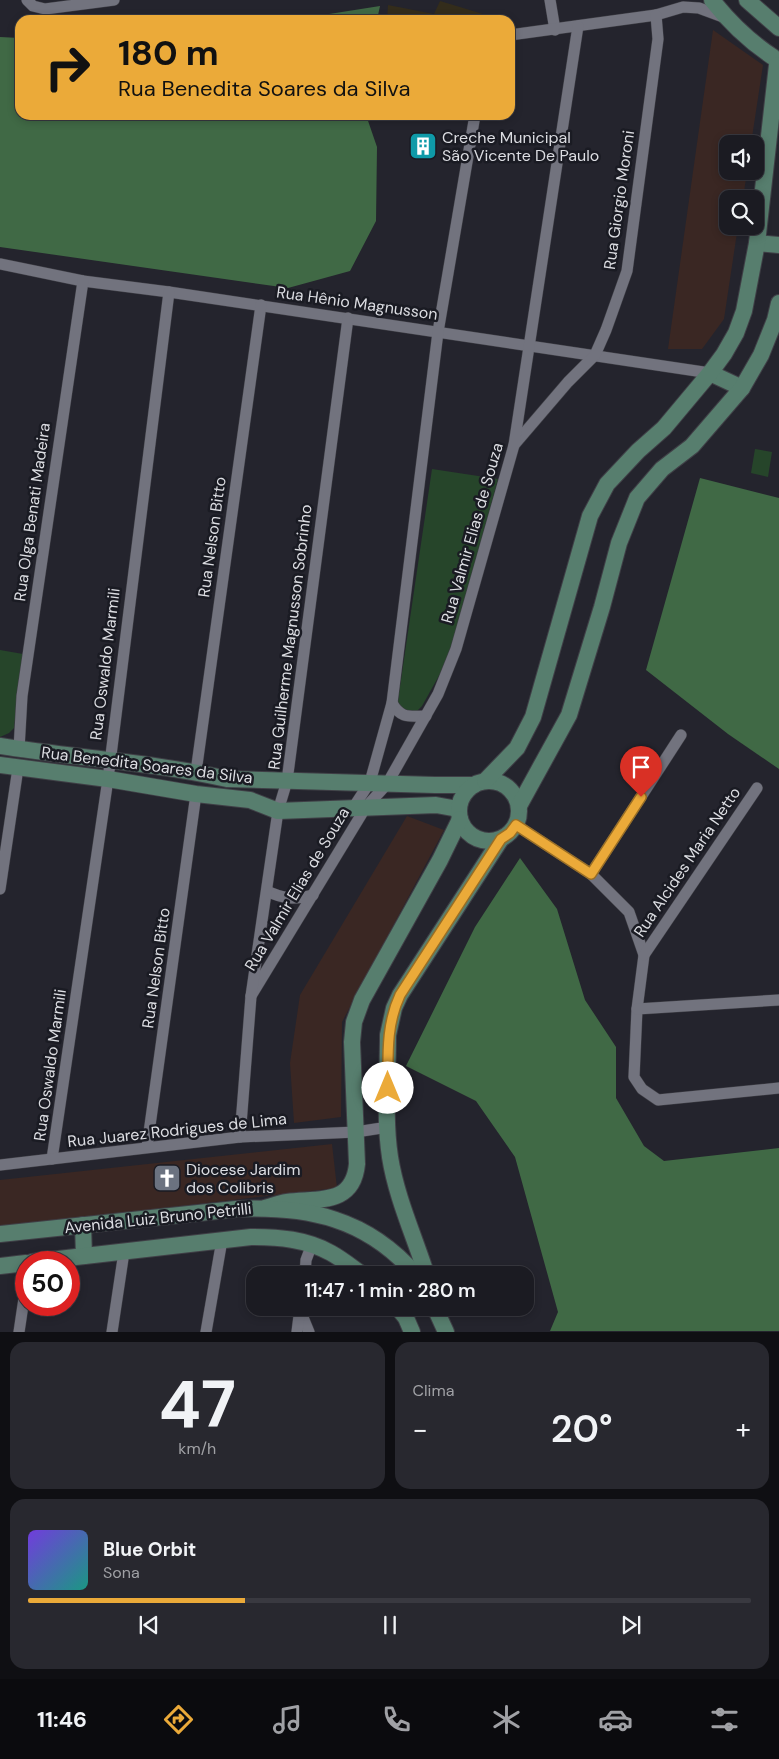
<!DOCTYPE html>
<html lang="pt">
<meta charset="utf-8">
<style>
:root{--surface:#1b1b22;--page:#28282f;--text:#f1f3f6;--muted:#a0a1a5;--line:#393940;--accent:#ebaa39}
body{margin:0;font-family:"DM Sans",sans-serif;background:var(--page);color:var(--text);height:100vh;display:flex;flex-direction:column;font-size:19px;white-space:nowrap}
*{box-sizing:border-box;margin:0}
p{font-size:16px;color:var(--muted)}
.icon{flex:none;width:28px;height:28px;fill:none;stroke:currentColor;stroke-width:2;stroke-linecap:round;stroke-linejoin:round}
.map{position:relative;height:1332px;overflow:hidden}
.panel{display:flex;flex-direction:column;gap:10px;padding:10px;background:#0f0f13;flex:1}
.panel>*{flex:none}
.hud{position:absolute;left:15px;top:15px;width:500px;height:105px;border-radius:15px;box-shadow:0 2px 8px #0003,0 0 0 1px var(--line);background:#ebaa39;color:#111;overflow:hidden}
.fabs{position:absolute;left:719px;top:135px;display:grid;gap:10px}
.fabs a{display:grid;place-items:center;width:45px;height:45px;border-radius:10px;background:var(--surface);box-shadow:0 2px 8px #0003,0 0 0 1px var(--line);font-size:25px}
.speed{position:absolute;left:15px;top:1251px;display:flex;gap:10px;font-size:25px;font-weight:700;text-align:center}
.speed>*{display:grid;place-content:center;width:65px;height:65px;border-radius:50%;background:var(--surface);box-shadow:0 2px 8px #0003,0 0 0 1px var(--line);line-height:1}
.speed .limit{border:8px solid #d22;background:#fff;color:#111}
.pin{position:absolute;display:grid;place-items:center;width:42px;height:42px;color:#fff;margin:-51px -21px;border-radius:50% 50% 50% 0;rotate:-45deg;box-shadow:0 0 5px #0007}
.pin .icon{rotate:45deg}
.me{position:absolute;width:55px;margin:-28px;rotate:0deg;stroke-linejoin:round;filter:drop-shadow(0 0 4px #0008)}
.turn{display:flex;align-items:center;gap:18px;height:105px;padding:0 20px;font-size:22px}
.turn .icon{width:65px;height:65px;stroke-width:2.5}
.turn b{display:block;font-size:35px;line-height:42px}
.big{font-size:38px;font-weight:600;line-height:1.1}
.panel .card{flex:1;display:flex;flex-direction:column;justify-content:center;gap:8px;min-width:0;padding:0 18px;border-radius:15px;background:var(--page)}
.panel .dial{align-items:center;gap:0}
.dial b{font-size:65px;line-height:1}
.song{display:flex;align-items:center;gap:15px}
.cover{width:60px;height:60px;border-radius:8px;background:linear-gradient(135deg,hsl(260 70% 55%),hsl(170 70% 35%))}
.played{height:5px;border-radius:2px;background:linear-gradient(90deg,var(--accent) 30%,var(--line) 30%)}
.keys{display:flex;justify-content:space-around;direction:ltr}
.heat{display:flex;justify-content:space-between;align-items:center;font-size:28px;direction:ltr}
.panel .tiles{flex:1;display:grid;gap:10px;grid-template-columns:1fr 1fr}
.card:last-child{grid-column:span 2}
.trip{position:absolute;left:246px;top:1266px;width:288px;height:50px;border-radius:15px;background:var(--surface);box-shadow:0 2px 8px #0003,0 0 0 1px var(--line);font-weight:600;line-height:50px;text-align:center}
.menu{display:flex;height:80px;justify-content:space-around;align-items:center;background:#0b0b0e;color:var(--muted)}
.menu .icon{width:35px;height:35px}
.menu .current{color:var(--accent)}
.menu b{font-size:22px;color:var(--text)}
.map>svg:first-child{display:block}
.commercial{fill:#3a2723}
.education{fill:#332c1b}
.green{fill:#26452a}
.forest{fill:#406945}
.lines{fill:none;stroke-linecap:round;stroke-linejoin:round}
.street-casing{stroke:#3f3f46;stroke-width:12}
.secondary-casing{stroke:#3f3f46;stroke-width:18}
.street{stroke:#72737e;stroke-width:11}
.secondary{stroke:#577e6e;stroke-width:16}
.route-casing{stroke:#996e25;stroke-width:12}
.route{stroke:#ebaa39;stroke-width:9}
.labels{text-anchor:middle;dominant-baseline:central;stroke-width:5;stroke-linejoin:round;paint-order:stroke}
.poi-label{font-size:16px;fill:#dcdde2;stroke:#1a1b23;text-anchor:start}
.street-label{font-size:16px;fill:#dcdde2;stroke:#1a1b23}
</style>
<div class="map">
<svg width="779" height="1332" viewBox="0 0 779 1332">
<rect width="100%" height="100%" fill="#24242d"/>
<g class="commercial">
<path d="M713 30 763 65 751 144H728V171H747L743 199H728V226H738L724 319 702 349H668Z"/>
<path d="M407 816 444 830 342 1022 341 1117 294 1123 290 1063 300 995Z"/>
<path d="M332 1144 337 1188 0 1227V1180Z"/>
</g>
<path class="education" d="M440 1 483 14 481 20H387L388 5 434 14Z"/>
<g class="green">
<path d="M755 449 772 452 768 477 751 473Z"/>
<path d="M432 469 498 479 450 656 422 706 416 712 407 713 398 704V700Z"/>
<path d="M0 650 23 654 14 728 9 733 0 737Z"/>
</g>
<g class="forest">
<path d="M380 6 377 20H291Z"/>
<path d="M0 37 20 38V115H366L377 147 376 221 350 271 288 288 0 247Z"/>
<path d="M700 478 779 498V769L728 734 646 670Z"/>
<path d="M520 858 557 909 585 1000 616 1047V1098L644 1146 664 1161 779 1148V1331H550L558 1312 515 1157 476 1101 406 1066 475 927Z"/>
</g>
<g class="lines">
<g class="street-casing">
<g id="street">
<path d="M27 0 33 6 45 9 114 0"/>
<path d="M550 0 555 30"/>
<path d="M510 35 656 15 683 7 699 8 726 18"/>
<path d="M0 264 83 281 169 292 710 373"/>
<path d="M514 445 568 382 595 355 606 330 627 271 658 39 656 15"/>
<path d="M392 703C401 719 409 716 426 716"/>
<path d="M19 749 22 696 83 281"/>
<path d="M196 772 261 305"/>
<path d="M353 808 370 782 392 703 438 332 475 115"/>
<path d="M516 825 591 874 629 912 644 955 637 1009 634 1077 642 1089 658 1100 779 1088"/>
<path d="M591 874 681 735"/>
<path d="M0 889 18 768"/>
<path d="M267 891C283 899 296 900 313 895"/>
<path d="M644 955 757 788"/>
<path d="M251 996 366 807 387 784 438 694 456 649 514 445 578 26"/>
<path d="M637 1009 779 1000"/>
<path d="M240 1137 251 996 278 811 287 781 348 318"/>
<path d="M147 1147 196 794"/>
<path d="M52 1159 108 779 169 292"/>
<path d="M0 1165 240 1137 356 1132 388 1127"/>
<path d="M305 1275 306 1260 312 1244"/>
<path d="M300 1310 309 1332"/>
<path d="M19 1332 26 1285"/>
<path d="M112 1332 124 1252"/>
<path d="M206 1332 222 1240"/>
<path d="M297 1332 300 1308"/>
</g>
</g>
<g class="secondary-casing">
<g id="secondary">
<path d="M712 0C730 23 749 41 773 57"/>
<path d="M747 0 779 28"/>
<path d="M757 243 779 245"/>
<path d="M710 373 742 388"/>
<path d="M0 746C75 758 152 762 227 779L435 785H474"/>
<path d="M0 765 108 779 196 794 250 800 278 811 436 805 458 809"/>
<circle cx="489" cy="811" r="30"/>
<path d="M485 781 517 748 533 717 590 516 607 484 638 451 664 428 710 373 724 354 736 333 744 311 757 243 777 65"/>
<path d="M519 806 569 715 602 607 619 543 637 498 662 469 692 446 742 388 761 355 775 320 779 303"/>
<path d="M265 1208C272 1206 280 1203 287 1202 318 1198 353 1206 357 1164L352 1042 354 1022 362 1000 440 860 460 819"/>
<path d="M83 1225 84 1256"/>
<path d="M0 1234 236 1209C308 1206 367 1218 416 1275"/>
<path d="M32 1262 251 1237C279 1237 306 1239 331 1253 342 1259 353 1268 363 1275"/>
<path d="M0 1266 26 1263"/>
<path d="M425 1275 424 1267C412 1231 396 1195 390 1157 384 1118 388 1075 388 1035L394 1008 400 995 501 839"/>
<path d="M398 1308 406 1318 412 1332"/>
<path d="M435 1308 446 1332"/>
</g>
</g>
<use href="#street" class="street"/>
<use href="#secondary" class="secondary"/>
</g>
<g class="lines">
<g class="route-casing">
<path id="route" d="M388 1088C388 1055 386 1025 400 995L501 839 510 833 516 825 591 874 641 797"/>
</g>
<use href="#route" class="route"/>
</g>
<defs>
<g id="building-square" transform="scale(1.4375)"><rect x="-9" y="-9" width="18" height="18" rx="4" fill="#0f9aa8" stroke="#1a1b23"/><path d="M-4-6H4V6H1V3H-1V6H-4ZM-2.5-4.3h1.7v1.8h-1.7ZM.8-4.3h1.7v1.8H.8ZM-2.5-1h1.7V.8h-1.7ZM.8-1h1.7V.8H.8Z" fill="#fff"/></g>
<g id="church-square" transform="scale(1.4375)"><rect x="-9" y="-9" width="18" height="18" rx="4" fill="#6b7280" stroke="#1a1b23"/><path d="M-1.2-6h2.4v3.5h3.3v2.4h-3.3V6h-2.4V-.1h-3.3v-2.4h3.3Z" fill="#fff"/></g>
</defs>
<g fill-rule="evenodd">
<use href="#building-square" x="423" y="146"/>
<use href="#church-square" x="167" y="1178"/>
</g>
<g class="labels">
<g class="poi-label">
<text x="442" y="137">Creche Municipal<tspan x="442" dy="18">São Vicente De Paulo</tspan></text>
<text x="186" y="1169">Diocese Jardim<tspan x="186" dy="18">dos Colibris</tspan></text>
</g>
<g class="street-label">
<text transform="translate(619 200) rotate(-82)">Rua Giorgio Moroni</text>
<text transform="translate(357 303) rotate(8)">Rua Hênio Magnusson</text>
<text transform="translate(32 512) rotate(-82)">Rua Olga Benati Madeira</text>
<text transform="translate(472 533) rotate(-74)">Rua Valmir Elias de Souza</text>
<text transform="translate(212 537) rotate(-82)">Rua Nelson Bitto</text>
<text transform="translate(290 637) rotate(-83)">Rua Guilherme Magnusson Sobrinho</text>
<text transform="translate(105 664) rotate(-83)">Rua Oswaldo Marmili</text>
<text transform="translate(147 765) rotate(7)">Rua Benedita Soares da Silva</text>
<text transform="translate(687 862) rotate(-56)">Rua Alcides Maria Netto</text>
<text transform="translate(297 889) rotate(-59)">Rua Valmir Elias de Souza</text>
<text transform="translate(156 968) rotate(-82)">Rua Nelson Bitto</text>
<text transform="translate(50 1065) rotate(-82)">Rua Oswaldo Marmili</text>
<text transform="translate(177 1130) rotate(-6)">Rua Juarez Rodrigues de Lima</text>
<text transform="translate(158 1218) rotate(-6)">Avenida Luiz Bruno Petrilli</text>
</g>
</g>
</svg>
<div class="fabs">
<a><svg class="icon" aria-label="sound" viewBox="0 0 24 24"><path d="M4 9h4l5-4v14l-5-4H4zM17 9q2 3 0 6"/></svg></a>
<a><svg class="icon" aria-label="search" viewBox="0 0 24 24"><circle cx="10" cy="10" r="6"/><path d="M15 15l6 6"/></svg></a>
</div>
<div class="speed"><div class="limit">50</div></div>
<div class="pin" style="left:641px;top:797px;background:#d93025"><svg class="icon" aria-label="arrive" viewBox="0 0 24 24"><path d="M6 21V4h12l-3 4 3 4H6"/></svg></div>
<svg class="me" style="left:388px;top:1088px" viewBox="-20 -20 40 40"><circle r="19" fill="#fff"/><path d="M0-13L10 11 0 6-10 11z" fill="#ebaa39"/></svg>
<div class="trip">11:47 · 1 min · 280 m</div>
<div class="hud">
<div class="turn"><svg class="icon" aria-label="right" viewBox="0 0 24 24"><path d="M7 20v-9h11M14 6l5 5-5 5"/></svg><div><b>180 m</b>Rua Benedita Soares da Silva</div></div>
</div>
</div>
<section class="panel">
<div class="tiles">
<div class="card dial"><b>47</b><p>km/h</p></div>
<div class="card"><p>Clima</p>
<div class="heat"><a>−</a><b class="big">20°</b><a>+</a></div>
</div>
<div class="card">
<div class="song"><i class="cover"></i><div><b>Blue Orbit</b><p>Sona</p></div></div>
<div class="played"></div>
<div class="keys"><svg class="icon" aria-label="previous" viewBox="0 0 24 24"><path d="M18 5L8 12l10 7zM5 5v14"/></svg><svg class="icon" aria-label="pause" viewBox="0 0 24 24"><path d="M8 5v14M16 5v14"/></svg><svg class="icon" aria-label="next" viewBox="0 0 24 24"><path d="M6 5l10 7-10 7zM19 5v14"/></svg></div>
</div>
</div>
</section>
<nav class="menu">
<b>11:46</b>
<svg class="icon current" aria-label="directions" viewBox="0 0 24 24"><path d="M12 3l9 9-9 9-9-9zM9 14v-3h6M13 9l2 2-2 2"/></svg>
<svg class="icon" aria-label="music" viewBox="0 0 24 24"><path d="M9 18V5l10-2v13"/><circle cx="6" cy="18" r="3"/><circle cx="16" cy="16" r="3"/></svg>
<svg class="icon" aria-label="phone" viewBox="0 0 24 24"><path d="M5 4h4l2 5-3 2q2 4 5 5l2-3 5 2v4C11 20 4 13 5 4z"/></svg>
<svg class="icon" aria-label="climate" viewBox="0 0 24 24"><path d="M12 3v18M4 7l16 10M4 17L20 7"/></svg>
<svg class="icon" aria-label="car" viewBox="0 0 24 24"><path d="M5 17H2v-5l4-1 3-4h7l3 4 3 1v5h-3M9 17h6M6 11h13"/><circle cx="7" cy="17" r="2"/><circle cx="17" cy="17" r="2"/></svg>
<svg class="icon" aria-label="filters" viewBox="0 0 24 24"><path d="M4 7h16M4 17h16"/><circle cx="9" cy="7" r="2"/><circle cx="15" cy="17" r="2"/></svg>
</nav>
